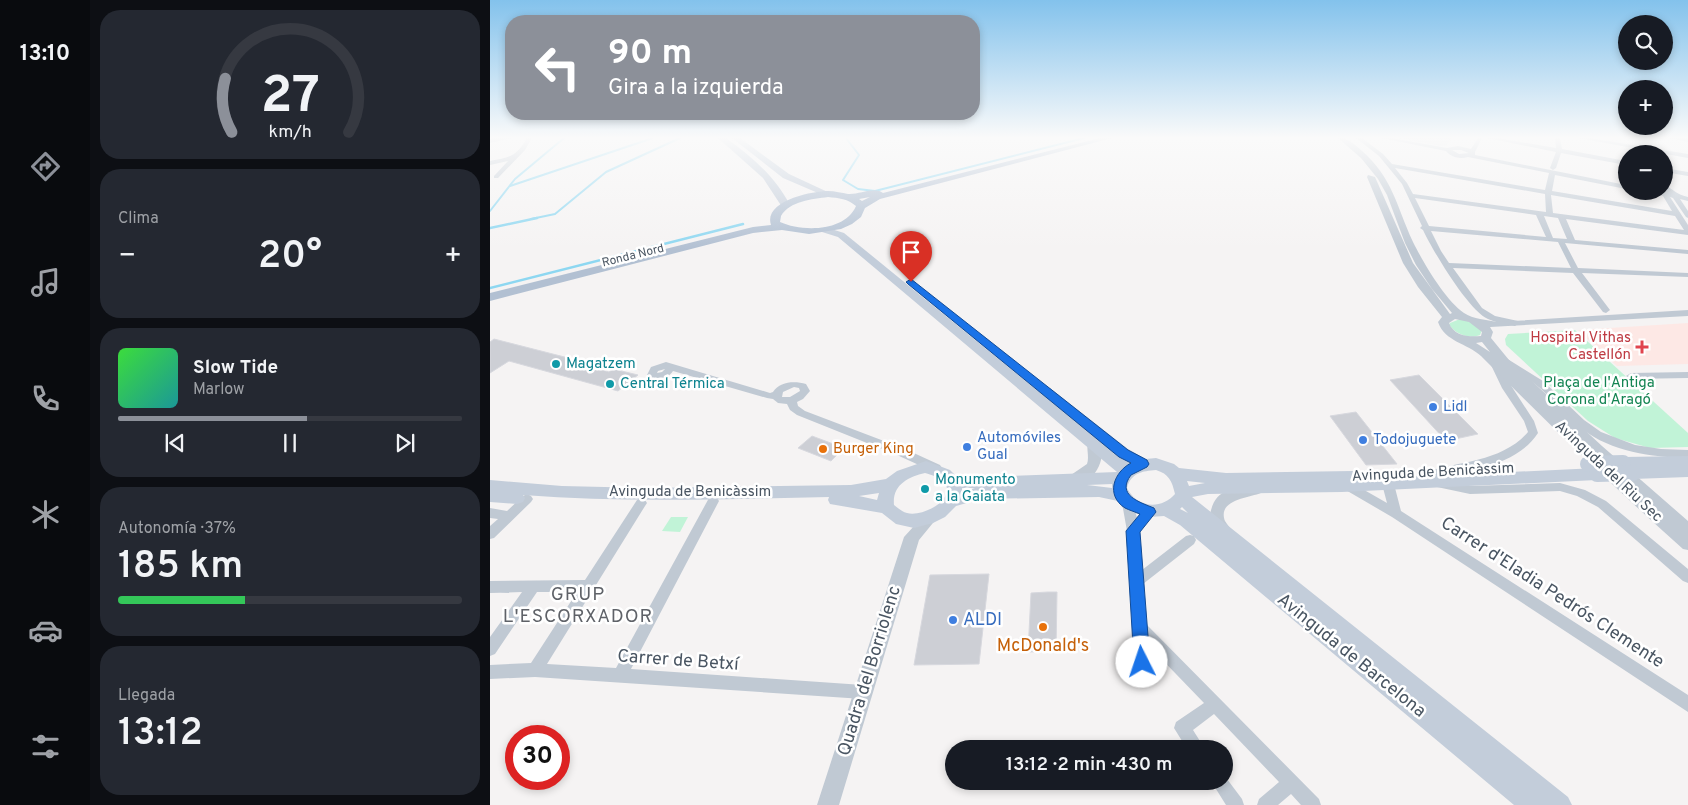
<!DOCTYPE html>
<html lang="es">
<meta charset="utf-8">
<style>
:root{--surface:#171b24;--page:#242831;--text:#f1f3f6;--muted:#9ea1a6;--line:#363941;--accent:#8c9099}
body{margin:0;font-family:Overpass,sans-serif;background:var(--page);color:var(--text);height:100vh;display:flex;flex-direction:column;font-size:19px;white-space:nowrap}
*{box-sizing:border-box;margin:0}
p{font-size:16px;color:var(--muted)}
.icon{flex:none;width:28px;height:28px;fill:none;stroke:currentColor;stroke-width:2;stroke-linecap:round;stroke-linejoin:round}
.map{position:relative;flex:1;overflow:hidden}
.sheet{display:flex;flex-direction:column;gap:10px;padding:10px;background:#0d0f14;width:400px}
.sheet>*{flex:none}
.top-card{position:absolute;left:15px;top:15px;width:475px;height:105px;border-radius:20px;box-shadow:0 2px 8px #0003;background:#8c9099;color:#fff;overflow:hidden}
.buttons{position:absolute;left:1128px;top:15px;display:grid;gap:10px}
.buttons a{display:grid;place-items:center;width:55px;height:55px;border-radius:50%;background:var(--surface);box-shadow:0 2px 8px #0003;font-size:25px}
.speed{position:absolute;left:15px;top:725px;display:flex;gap:10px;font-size:25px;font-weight:700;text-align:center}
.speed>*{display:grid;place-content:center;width:65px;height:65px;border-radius:50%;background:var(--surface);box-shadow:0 2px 8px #0003;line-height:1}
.speed .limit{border:8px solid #d22;background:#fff;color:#111}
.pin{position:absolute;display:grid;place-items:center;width:42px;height:42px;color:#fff;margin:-51px -21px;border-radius:50% 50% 50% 0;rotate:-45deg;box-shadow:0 0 5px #0007}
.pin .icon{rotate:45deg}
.me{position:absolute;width:55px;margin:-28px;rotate:356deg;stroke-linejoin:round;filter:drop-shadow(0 0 4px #0008)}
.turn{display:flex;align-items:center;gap:18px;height:105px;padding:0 20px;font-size:22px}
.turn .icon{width:65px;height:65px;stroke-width:2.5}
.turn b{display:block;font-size:35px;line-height:42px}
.big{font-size:38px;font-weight:600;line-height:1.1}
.sheet .widget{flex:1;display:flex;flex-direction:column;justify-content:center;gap:8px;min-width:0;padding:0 18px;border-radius:20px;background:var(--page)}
.sheet .dial{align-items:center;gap:0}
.dial svg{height:130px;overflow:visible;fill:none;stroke:var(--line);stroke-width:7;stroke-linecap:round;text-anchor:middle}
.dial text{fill:var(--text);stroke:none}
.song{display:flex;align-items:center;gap:15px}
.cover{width:60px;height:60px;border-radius:8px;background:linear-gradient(135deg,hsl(120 70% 55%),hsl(180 70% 35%))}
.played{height:5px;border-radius:2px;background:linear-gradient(90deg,var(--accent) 55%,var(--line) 55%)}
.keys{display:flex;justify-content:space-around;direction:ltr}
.heat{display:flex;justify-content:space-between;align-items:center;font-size:28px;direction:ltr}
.charge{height:8px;border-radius:4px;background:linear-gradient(90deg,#34c759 37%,var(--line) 0)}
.trip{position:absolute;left:455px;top:740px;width:288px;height:50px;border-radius:25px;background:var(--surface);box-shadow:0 2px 8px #0003;font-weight:600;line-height:50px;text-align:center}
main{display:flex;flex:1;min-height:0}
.dock{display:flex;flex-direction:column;width:90px;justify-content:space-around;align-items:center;background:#090b0e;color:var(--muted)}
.dock .icon{width:35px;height:35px}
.dock .current{color:var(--accent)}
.dock b{font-size:22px;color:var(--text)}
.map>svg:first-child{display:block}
.education{fill:#e6e4e5}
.medical{fill:#fde8e5}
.green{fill:#c1f3d7}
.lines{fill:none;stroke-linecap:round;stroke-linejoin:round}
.stream-far1{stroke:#8dd7f1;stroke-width:2}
.stream{stroke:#8dd7f1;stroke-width:2.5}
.building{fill:#cdcfd5;stroke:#d7d8de}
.minor{fill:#c0c9d3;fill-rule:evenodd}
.tertiary{fill:#c0c9d3;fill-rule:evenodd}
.secondary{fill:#c3cdda;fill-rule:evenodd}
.primary{fill:#b2c0d2;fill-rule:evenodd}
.secondary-bridge{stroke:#c3cdda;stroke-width:16}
.route{fill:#1a73e8;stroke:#114b97}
.health-dot{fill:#e0444e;stroke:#fff;stroke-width:2}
.culture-dot{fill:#0f9aa8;stroke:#fff;stroke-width:2}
.shop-dot{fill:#3f7fe0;stroke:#fff;stroke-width:2}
.food-dot{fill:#e8710a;stroke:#fff;stroke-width:2}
.labels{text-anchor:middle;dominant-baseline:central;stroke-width:5;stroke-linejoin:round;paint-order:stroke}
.far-street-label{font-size:12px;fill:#495562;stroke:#fff}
.health-label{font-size:15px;fill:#be3a42;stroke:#fff;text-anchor:end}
.culture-label{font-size:15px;fill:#0d838f;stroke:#fff;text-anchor:start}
.park-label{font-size:15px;fill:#138452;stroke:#fff}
.shop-label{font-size:15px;fill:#366cbe;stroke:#fff;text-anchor:start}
.food-label{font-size:15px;fill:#c56008;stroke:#fff;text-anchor:start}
.street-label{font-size:15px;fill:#495562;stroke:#fff}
.near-street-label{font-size:18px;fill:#495562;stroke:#fff}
.near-shop-label{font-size:18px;fill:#366cbe;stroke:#fff;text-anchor:start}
.near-food-label{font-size:18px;fill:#c56008;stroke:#fff}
.near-neighbourhood-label{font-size:19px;letter-spacing:1px;fill:#5f6268;stroke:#fff}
</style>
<main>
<nav class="dock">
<b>13:10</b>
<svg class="icon current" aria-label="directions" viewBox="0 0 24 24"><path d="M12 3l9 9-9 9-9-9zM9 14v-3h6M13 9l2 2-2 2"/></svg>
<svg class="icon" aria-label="music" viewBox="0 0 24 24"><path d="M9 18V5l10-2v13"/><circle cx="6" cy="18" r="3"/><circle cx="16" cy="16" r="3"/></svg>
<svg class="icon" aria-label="phone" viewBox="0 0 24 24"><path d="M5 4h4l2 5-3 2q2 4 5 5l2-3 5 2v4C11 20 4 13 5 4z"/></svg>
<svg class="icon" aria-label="climate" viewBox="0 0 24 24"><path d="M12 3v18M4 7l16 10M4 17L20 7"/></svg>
<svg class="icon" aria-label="car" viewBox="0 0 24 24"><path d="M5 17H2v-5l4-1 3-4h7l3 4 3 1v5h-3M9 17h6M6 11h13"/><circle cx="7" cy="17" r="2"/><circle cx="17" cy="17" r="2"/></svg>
<svg class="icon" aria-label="filters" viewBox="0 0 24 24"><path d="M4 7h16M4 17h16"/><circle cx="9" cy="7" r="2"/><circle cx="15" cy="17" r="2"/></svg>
</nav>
<section class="sheet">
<div class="widget dial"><svg viewBox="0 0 100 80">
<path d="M14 69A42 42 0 1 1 86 69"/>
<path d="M14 69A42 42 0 0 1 10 36" stroke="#8c9099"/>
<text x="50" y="56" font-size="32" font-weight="700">27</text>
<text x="50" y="72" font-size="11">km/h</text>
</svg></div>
<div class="widget"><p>Clima</p>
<div class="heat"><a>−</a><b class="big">20°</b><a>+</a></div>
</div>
<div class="widget">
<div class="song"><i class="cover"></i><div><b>Slow Tide</b><p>Marlow</p></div></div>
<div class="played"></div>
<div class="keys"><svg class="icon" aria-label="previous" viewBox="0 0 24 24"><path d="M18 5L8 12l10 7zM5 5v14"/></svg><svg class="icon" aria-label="pause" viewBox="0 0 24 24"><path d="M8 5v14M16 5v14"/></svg><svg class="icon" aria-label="next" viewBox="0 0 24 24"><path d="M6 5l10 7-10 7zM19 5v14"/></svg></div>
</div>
<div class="widget"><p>Autonomía · 37%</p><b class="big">185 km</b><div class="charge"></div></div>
<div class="widget"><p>Llegada</p><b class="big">13:12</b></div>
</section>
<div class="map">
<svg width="1198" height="805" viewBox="0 0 1198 805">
<rect width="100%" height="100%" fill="#f5f3f3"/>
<path class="education" d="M909 138H962L957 145 951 146Z"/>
<path class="medical" d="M1198 323V364L1127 366 1088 330Z"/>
<g class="green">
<path d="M970 319 981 322 992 330 990 335C979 339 967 335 959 325L960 323Z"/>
<path d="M1085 330 1198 433V447L1160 448 1125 438 1098 421 1016 345 1015 339 1018 334Z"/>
<path d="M181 517H198L190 532 172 531Z"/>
</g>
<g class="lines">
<g class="stream-far1">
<path d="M356 138 369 155 353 180 368 189 385 191 594 138"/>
<path d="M20 186 163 138"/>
<path d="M0 211 25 179 74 138"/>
<path d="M41 219 65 214 116 172 190 138"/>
</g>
<g class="stream">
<path d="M0 228 47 218"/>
<path d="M0 288 253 224"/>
</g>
</g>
<g class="building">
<path d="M4 339 98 363 95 365 119 372 123 369 148 375 128 391 19 361 0 373V342Z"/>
<path d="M929 375 988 434 956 441 900 380Z"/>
<path d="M866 412 907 464 876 465 840 416Z"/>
<path d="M322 436 354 448 341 461 308 448Z"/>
<path d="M499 574 489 664 424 665 440 575Z"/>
<path d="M558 592H567L566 651 538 652 541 593Z"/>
</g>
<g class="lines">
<g class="minor">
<path d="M10 138H21L0 143V139Z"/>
<path d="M37 138H42L35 150 8 178H4V176L18 161 0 165V161C20 157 26 157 37 138Z"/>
<path d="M866 138H872L893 154 902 164 1055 190 1059 173 978 157C970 159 962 158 956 151L891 138H901L957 148 968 146 981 149 988 138H992L985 152V155L1136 185V189L1065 175 1062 191 1182 211 1173 196 1157 191 1172 192 1174 185C1184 189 1185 194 1198 197V201L1190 199 1198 211V218L1196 217 1183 198 1180 197 1198 225V235L1076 219 1085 240 1198 250V254L1075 243 1088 268 1198 273V277L1092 273 1120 310 1116 313 1113 312 1083 273 963 268 992 308 1005 316 1028 321 1029 323 1025 326C1017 324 1006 323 998 319 978 310 943 251 933 230L930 228 932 226 912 184 889 156ZM962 150H971L979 153 969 154ZM905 168 1055 194 1056 212 923 194 917 183ZM1061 195 1185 216 1194 230 1063 213ZM925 198 1046 215 1056 237 939 226ZM1054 216 1068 218 1077 239 1063 238ZM941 231 1068 242 1081 268 959 263 951 251Z"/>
<path d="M997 138H1007L1066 148 1065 138H1070L1072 149 1136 161V165L1071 153 1066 168 1063 170 1060 168 1066 152Z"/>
<path d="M1088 138H1099L1198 154V158Z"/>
<path d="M1180 138H1198V142Z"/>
<path d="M1174 168 1198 172V176L1174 172Z"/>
<path d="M1016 358 1053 381 1094 420 1111 432 1145 445 1171 449 1198 450V458C1161 457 1122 452 1092 429 1077 418 1065 402 1051 389 1039 379 1026 371 1013 363L1011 361Z"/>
<path d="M176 362 280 393 283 392C290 381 305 381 316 384L320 391 313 399 307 402 308 406 315 411 415 449 450 465 452 468 450 471H442L407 455 307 415 300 410 297 404 288 403 283 399 277 398 183 371C177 380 168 380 159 377L157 375 161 367ZM175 369 172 372 167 373 168 371ZM304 387 309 388 310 391 300 397H292L293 392Z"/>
<path d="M1006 362 1011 365 1022 387 1044 421 1048 433C1026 467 975 471 939 479L935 478 933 475 935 472C970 461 1012 462 1038 432L1034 421 1012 388 1001 365Z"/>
<path d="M1198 372V378L1141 379 1136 376 1141 373Z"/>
<path d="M898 480 902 481 904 484 911 511 1198 695V712L902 517 854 489 852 486 854 483 858 482 862 483 897 503 892 484 894 481Z"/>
<path d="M951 480 980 486 1070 483 1095 490 1116 501 1198 569V583L1193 581 1108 507 1087 496 1070 491 980 494 947 487 945 484 947 481Z"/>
<path d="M37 494 41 496 43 499 41 502 4 538 0 539V526L8 519 0 518V508L17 511 33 496Z"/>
<path d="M223 496 227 498 229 501 141 669 373 685 378 687 380 692 378 697 373 699 45 677 0 679V665L41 663 87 592H47L5 654 0 656V637L32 592 0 593V581L95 580 147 500 151 498 155 500 157 503 155 506 57 664 126 668 219 498Z"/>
<path d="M638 498 642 500 647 518C652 512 655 506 663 509L665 512 649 532 652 570 696 536 700 535 704 536 706 540 704 544 653 584 656 624 829 799 831 805H811L801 794 788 805H767L769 799 789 782 724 714 703 730 715 749H697L684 728 686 722 714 703 658 645 660 679 658 684 653 686 648 684 646 679 637 531 632 503 634 500Z"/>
<path d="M734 775 752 799 754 805H736L721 781H734Z"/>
</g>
<g class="tertiary">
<path d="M848 138C858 138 863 143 871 150 903 178 906 205 923 242 933 262 955 300 974 313 983 319 997 320 1007 322L1198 310V316L1000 327 1003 332 1001 338 1019 360 1112 446 1198 521V550L1193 549C1123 487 1057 422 991 356 977 343 955 342 948 322L952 317 928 287 913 263 877 177 878 175 885 177 923 263 960 314 962 313 942 289 926 265 915 243 897 195 888 179 871 158ZM965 319 979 322 992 332 991 336C978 337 964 336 959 323ZM992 342 1000 352 986 343Z"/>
<path d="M604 438 609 440C620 460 599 491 578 485L576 481 578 477 597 464C600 456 595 446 599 440Z"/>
<path d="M766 483 771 485 773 489 771 493C758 498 727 500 735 521 737 524 740 528 742 531L739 535 734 537 729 535 719 520C724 486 739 492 766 483Z"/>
<path d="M440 512 445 514 447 518 429 540 349 805H327L414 537 435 514Z"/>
</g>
<g class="secondary">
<path d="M228 138H236C262 157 285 176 300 205L298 207H292L273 178Z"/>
<path d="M242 138H250L299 174 342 194 341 196H335L293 178Z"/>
<path d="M335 227 354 233 548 391 550 388H560L638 449 656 459 666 458 684 464 689 468 736 473 863 471 868 473 871 477 870 479 1107 468 1112 470 1115 474 1112 478 1107 480 852 492 718 494 702 497 1078 797 1082 805H1024L690 525 674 516 659 517 644 513 632 507 628 501 609 497 491 499 466 506 455 517 443 523 424 528 406 524 392 513 340 504 338 500 339 497C237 499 135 503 33 495L35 498 33 502 27 504 0 502V480L72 486 157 488 361 485 396 479 407 471 436 461 460 470 465 475 492 477 627 472 348 237 332 232 330 230ZM666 470C679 474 682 481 685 494 671 510 647 508 637 488 641 473 652 471 666 470ZM435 473C442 475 452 478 456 485 463 502 431 517 417 513 412 512 408 508 404 505 402 485 418 477 435 473ZM697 481 715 483 699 486ZM622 484V488L597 485ZM472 488H485L472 492ZM389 493 387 500 369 496ZM692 507 698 513 690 509Z"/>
<path d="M1198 456V477L1143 479 1138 477 1135 473 1139 469 1128 467 1125 463 1128 459 1133 457Z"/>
</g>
<path class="primary" d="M610 138H622L390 199 375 208 371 217 362 224 351 229 319 234 292 230 263 233 0 301V293L263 227 281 225C273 201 322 191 338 191 345 191 352 193 358 194 369 195 384 186 393 193ZM338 197C349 198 358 199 366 206 355 232 312 232 290 222L291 216C300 201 322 199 338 197ZM380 197 372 201 369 199Z"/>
<g class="secondary-bridge">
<path d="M1098 464 1133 463"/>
<path d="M1107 474 1143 473"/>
</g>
</g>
<linearGradient id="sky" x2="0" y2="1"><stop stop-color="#83c2ec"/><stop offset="0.55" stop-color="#fafafa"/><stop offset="1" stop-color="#fafafa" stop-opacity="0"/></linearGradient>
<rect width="1198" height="250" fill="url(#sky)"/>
<path class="route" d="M421 279 638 450 657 460 659 464 657 467 641 475C626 495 649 502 664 508L666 512 650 532 660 662 658 667 652 669 646 667 644 662 636 531 650 514C645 512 639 510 635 508 615 495 624 472 641 463L629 457 418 284 416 282Z"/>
<path class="health-dot" d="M1149.5 339.5h5v5h5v5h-5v5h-5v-5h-5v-5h5z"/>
<g class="culture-dot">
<circle cx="66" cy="364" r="5"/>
<circle cx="120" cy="384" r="5"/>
<circle cx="435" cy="489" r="5"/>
</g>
<g class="shop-dot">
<circle cx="943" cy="407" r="5"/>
<circle cx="873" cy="440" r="5"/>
<circle cx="477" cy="447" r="5"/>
<circle cx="463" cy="620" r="5"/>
</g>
<g class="food-dot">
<circle cx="333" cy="449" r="5"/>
<circle cx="553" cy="627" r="5"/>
</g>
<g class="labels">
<g class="far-street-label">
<text transform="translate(143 256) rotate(-14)">Ronda Nord</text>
</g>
<g class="health-label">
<text x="1141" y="338">Hospital Vithas<tspan x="1141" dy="17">Castellón</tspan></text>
</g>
<g class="culture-label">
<text x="76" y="364">Magatzem</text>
<text x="130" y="384">Central Térmica</text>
<text x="445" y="480">Monumento<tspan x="445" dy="17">a la Gaiata</tspan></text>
</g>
<g class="park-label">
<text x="1109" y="383">Plaça de l'Antiga<tspan x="1109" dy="17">Corona d'Aragó</tspan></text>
</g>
<g class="shop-label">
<text x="953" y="407">Lidl</text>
<text x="487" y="438">Automóviles<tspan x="487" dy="17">Gual</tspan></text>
<text x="883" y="440">Todojuguete</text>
</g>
<g class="food-label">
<text x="343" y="449">Burger King</text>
</g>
<g class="street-label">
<text transform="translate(1118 472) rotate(43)">Avinguda del Riu Sec</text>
<text transform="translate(943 473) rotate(-3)">Avinguda de Benicàssim</text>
<text x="200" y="492">Avinguda de Benicàssim</text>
</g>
<g class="near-street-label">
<text transform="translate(1062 593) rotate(33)">Carrer d'Eladia Pedrós Clemente</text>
<text transform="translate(861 656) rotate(39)">Avinguda de Barcelona</text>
<text transform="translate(188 661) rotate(4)">Carrer de Betxí</text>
<text transform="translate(380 671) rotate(-73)">Quadra del Borriolenc</text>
</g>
<g class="near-shop-label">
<text x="473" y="620">ALDI</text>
</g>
<g class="near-food-label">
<text x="553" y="646">McDonald's</text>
</g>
<g class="near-neighbourhood-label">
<text x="88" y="595">GRUP<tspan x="88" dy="22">L'ESCORXADOR</tspan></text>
</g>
</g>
</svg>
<div class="buttons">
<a><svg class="icon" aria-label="search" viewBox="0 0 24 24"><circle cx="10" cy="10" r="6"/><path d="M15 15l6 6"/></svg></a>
<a>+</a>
<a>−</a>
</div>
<div class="speed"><div class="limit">30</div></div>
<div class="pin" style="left:421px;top:282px;background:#d93025"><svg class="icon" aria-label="arrive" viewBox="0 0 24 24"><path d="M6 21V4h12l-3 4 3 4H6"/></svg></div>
<svg class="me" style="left:652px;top:662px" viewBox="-20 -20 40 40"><circle r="19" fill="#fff"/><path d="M0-13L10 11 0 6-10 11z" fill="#1a73e8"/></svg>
<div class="trip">13:12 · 2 min · 430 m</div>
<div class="top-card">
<div class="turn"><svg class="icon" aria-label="left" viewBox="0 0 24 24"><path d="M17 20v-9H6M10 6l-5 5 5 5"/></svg><div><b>90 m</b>Gira a la izquierda</div></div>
</div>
</div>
</main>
